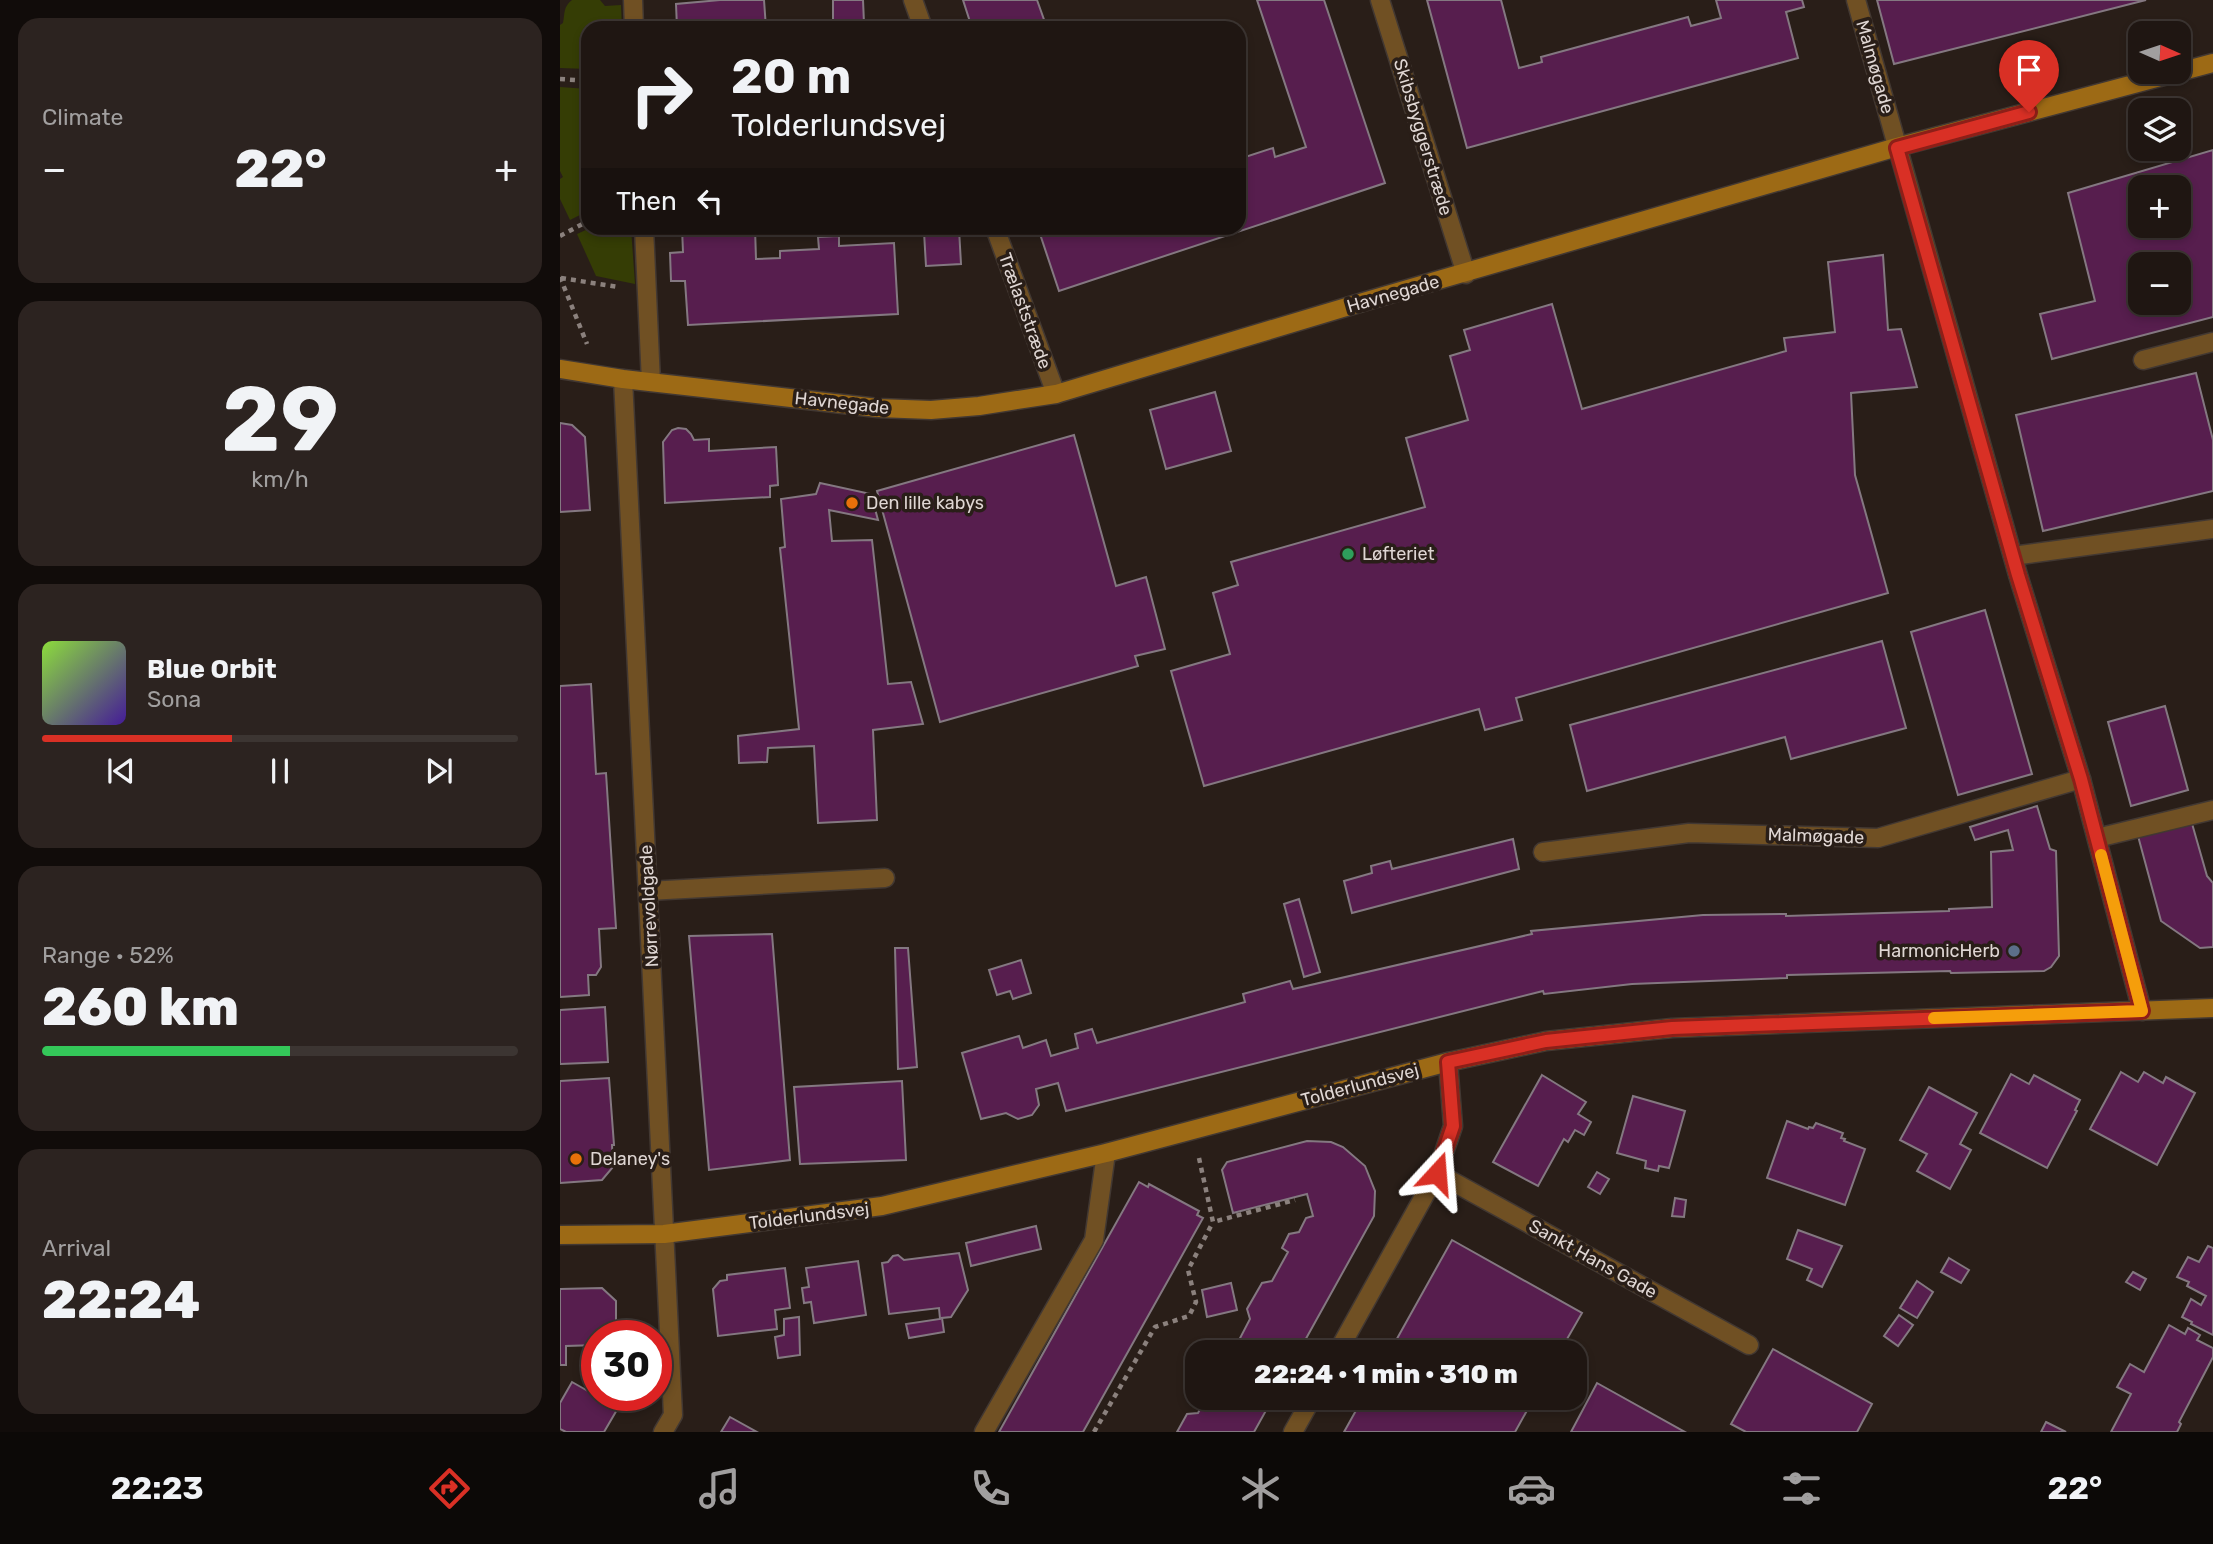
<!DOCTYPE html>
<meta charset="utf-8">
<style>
:root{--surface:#1f1612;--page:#2c2320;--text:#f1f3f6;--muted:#a19f9f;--line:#3c3532;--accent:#d93025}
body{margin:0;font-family:Rubik,sans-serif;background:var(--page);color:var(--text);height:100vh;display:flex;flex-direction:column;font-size:26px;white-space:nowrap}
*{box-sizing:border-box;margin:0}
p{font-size:23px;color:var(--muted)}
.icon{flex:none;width:38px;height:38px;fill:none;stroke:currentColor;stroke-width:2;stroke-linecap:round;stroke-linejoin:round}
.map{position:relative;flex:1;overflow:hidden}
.panel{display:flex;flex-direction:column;gap:18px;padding:18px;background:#110c0a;width:560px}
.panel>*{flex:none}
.guide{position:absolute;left:21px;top:21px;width:665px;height:214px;border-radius:21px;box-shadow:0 4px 10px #0003,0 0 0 2px var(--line);background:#1f1612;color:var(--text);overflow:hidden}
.needle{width:46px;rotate:93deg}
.fabs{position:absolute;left:1568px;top:21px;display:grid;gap:14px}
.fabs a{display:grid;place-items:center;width:63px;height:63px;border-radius:14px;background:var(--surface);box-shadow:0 4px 10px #0003,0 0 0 2px var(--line);font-size:35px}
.speed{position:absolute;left:21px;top:1320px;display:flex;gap:14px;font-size:35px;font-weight:700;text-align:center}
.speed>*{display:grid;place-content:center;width:91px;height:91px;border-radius:50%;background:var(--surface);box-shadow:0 4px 10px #0003,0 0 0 2px var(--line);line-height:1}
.speed .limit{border:10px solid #d22;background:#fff;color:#111}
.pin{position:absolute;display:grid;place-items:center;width:60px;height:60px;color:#fff;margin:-72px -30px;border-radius:50% 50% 50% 0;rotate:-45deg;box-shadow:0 0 7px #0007}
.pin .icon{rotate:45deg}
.me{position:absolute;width:77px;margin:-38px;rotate:19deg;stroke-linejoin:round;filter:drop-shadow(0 0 5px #0008)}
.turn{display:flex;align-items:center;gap:24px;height:147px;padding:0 35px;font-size:32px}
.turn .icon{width:91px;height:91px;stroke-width:2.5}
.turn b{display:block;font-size:49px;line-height:60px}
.then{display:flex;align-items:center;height:66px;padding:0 35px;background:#0003;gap:14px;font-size:26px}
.big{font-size:52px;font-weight:800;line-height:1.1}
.panel .tile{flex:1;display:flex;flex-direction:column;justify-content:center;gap:10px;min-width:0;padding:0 24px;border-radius:21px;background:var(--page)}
.panel .dial{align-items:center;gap:0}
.dial b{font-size:91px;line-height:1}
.song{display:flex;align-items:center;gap:21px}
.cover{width:84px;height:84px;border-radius:10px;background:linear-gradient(135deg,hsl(90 70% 55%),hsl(260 70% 35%))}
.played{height:7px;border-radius:4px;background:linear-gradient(90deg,var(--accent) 40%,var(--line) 40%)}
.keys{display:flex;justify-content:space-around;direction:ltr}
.heat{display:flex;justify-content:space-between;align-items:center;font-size:38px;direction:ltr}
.charge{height:10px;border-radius:5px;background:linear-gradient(90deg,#34c759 52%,var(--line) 0)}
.trip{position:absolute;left:625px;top:1340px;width:402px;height:70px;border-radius:21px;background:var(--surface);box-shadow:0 4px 10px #0003,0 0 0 2px var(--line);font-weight:800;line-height:70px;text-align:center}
.tab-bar{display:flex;height:112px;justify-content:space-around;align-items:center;background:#0c0907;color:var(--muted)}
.tab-bar .icon{width:49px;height:49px}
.tab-bar .current{color:var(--accent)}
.tab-bar b{font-size:32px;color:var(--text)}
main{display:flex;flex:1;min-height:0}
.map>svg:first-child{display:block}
.green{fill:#353d05}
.building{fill:#571e4e;stroke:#847881;stroke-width:2;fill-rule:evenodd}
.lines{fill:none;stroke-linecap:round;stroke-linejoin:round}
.lane-casing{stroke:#423832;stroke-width:21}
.street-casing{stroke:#423832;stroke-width:21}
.secondary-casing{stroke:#423832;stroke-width:21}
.path{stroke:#8b817d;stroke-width:4.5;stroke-dasharray:5 5;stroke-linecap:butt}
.lane{stroke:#705023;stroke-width:18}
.street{stroke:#705023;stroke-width:18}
.secondary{stroke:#9d6a15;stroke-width:18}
.route-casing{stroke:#8d1f18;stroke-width:18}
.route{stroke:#d93025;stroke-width:12}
.slow{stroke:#f59e0b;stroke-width:12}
.food-dot{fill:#e8710a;stroke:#291e18;stroke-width:2.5}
.leisure-dot{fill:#2e9e5b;stroke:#291e18;stroke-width:2.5}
.service-dot{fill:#5c6f8a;stroke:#291e18;stroke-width:2.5}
.labels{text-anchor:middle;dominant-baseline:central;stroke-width:7;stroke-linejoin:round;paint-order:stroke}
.street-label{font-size:18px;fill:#dfd6d3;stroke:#291e18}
.poi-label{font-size:18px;fill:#dfd6d3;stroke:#291e18;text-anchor:start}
</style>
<main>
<section class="panel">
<div class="tile"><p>Climate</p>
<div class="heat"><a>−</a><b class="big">22°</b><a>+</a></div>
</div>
<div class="tile dial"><b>29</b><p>km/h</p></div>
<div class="tile">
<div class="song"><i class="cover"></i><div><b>Blue Orbit</b><p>Sona</p></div></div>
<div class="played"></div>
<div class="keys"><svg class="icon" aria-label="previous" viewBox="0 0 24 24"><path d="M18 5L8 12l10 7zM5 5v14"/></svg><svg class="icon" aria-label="pause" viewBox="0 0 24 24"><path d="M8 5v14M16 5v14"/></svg><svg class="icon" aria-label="next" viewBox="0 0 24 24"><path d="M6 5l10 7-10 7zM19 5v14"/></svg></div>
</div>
<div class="tile"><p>Range · 52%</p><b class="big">260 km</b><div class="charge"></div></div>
<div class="tile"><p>Arrival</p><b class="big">22:24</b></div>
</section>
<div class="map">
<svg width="1653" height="1432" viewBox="0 0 1653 1432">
<rect width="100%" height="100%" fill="#291e18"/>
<g class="green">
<path d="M12 0H40L45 6 61 5 62 28H28V69L0 68V25L3 23C5 13 3 7 12 0Z"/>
<path d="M0 87 28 89V211L10 220 0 199V179L3 177 0 171Z"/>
<path d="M30 228H71L75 284 36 276 17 234Z"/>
</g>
<g class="building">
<path d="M160 0H204L206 28H117L116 4Z"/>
<path d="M273 0H303L304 23 318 22V28H285V20L273 21Z"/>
<path d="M403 0H477L487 28H412Z"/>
<path d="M697 0H764L825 183 499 291 478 228H679V159L713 148 715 157 746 147Z"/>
<path d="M867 0H941L959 68 982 62 981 57 1128 17 1131 26 1161 18 1156 0H1242L1244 7 1226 12 1238 58 907 148Z"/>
<path d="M1317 0H1586L1334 64Z"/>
<path d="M1653 150V317L1492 359 1480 314 1535 301 1508 193ZM1580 187H1619V226H1580ZM1580 264H1619V303H1580Z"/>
<path d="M122 228H195L196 259 220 258V251L259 249 258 237 279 236V246L334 243 338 314 128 325 125 281H111L110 253 123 252Z"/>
<path d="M352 228H390V230L399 229 401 264 366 266 364 232H353Z"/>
<path d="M1323 255 1328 330 1341 329 1357 387 1291 393 1295 475 1328 593 956 698 962 720 925 730 919 709 644 786 611 671 670 654 653 593 678 585 671 562 865 507 846 438 908 420 890 356 910 350 904 330 992 304 1022 409 1226 351 1224 338 1275 332 1268 262Z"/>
<path d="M1636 373 1653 440V491L1483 531 1456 415Z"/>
<path d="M655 392 671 451 606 469 590 410Z"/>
<path d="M0 423 12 425 25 437 30 510 0 512Z"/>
<path d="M118 428 126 429 131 434 134 440 149 439V451L216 447 218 485 210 486V497L105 503 103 442 112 430Z"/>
<path d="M514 435 556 586 586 577 605 649 575 656 578 666 380 722 317 491Z"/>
<path d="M260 483 311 494 318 520 269 510 272 541 312 540 328 684 351 682 363 724 313 730 317 820 258 823 254 746 208 748 207 762 179 763 178 736 239 729 220 548 225 547 221 499 256 494Z"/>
<path d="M1425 610 1472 774 1398 795 1351 632Z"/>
<path d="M1322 641 1346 728 1231 759 1225 737 1027 791 1010 725Z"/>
<path d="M31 684 36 774 46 773 56 928 39 929 41 967 36 975H28L29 995 0 997V686Z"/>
<path d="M1605 706 1628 790 1571 806 1548 722Z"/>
<path d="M1477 806 1490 849 1496 851 1499 956 1491 967 1484 971 1391 973 1390 971 1227 975V978L1072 984 984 994 983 991 506 1111 498 1083 476 1089 479 1105 472 1115 458 1119 446 1113 421 1119 402 1053 459 1036 463 1048 486 1040 491 1056 518 1048 515 1034 532 1029 537 1043 685 1002 683 994 730 981 733 989 972 934 971 931 1143 915 1226 914V916L1389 911V909L1432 907 1431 852 1453 850 1448 830 1415 840 1410 827Z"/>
<path d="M1631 820 1647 876 1653 883V947L1640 948 1601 921 1578 836Z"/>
<path d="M953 839 959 869 792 913 784 881 812 873 811 866 830 861 832 869Z"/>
<path d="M739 899 760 972 744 977 724 904Z"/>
<path d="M212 934 230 1160 149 1170 129 936Z"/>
<path d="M335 948H348L357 1067 338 1069Z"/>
<path d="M461 960 471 993 453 999 450 991 437 995 429 970Z"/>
<path d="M45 1007 48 1062 0 1064V1010Z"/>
<path d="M1561 1072 1578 1082 1584 1072 1603 1083 1606 1077 1635 1093 1597 1165 1530 1129Z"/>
<path d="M1451 1074 1469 1084 1474 1075 1520 1100 1515 1110 1517 1111 1487 1168 1420 1133Z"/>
<path d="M982 1075 1026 1102 1018 1114 1031 1122 1024 1135 1015 1130 1008 1142 1004 1139 978 1186 933 1162Z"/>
<path d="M49 1078 54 1145H52L53 1167 42 1180 0 1183V1081Z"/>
<path d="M342 1081 346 1160 240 1164 234 1087Z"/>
<path d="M1369 1087 1417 1113 1400 1144 1411 1150 1390 1189 1357 1171 1367 1154 1340 1140Z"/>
<path d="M1073 1096 1125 1111 1109 1168 1099 1166 1098 1171 1085 1168 1086 1161 1057 1153Z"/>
<path d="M1227 1121 1248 1129 1249 1127 1253 1128 1256 1123 1283 1133 1281 1138 1285 1139 1284 1141 1305 1149 1285 1205 1207 1178Z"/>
<path d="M747 1141 771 1142 783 1147 805 1166 815 1191 814 1216 738 1353H663L664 1350 676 1346 690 1319 687 1309 702 1283 712 1281 728 1252 722 1248 729 1234 739 1232 746 1218 753 1216 747 1194 673 1213 662 1170 667 1162Z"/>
<path d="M1037 1172 1049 1179 1040 1194 1028 1187Z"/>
<path d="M579 1182 588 1187 589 1184 639 1211 637 1215 643 1218 523 1432H439Z"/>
<path d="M1115 1198 1126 1200 1124 1217 1112 1216Z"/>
<path d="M476 1226 481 1249 411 1266 406 1243Z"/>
<path d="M1238 1230 1282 1246 1262 1287 1247 1280 1252 1269 1227 1259Z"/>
<path d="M892 1240 1022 1313 999 1353H829Z"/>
<path d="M1648 1246 1653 1248V1335L1631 1324 1632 1322 1622 1317 1631 1299 1641 1305 1646 1296 1627 1286 1629 1282 1617 1277 1628 1257 1639 1262Z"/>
<path d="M399 1253 408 1290 391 1317 382 1318 384 1332 349 1338 346 1324 380 1319 379 1308 329 1314 322 1263 328 1262 333 1256 338 1255 344 1260Z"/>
<path d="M1389 1258 1409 1270 1401 1283 1381 1272Z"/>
<path d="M298 1261 306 1315 254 1323 251 1302 244 1303 242 1288 249 1287 246 1268Z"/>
<path d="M225 1268 230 1308 215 1310 217 1329 158 1336 153 1289 160 1281 167 1280V1275Z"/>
<path d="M1573 1272 1586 1279 1580 1290 1566 1282Z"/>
<path d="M1357 1281 1373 1292 1357 1318 1340 1308Z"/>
<path d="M671 1283 677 1310 647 1317 642 1290Z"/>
<path d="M42 1288 56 1301V1335H37V1345L6 1346V1365H0V1289Z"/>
<path d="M1339 1315 1353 1325 1338 1346 1324 1336Z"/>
<path d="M239 1317 240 1355 218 1358 215 1337 224 1335V1319Z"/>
<path d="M1609 1325 1625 1334 1628 1328 1640 1335 1637 1340 1653 1348V1357L1619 1422 1621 1424 1617 1432H1551L1571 1394 1557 1387 1570 1364 1584 1372Z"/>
<path d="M1213 1349 1312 1404 1297 1432H1186L1171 1424Z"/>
<path d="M12 1382 58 1408 44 1432H6L0 1429V1403Z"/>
<path d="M1037 1383 1125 1432H1011Z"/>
<path d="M646 1398H713L694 1432H617L627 1414 638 1413Z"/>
<path d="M803 1398H974L955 1432H784Z"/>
<path d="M170 1417 197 1432H161Z"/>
<path d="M1486 1422 1506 1432H1481Z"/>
</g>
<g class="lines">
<g class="lane-casing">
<g id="lane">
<path d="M1583 360 1653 342"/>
<path d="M1453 556 1653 529"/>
<path d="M1537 838 1653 810"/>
<path d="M983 852 1129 833 1318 838 1521 779"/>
<path d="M88 891 325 878"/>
<path d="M424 1432 534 1240 546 1153"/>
</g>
</g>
<g class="street-casing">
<g id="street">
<path d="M73 0 74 28"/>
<path d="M353 0 363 28"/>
<path d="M820 0 906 274"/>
<path d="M1296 0 1458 575 1521 779 1582 1011"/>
<path d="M84 228 91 382"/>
<path d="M435 228 496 394"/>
<path d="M63 379 113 1415 103 1432"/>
<path d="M877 1173 1189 1345"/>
<path d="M777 1353 877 1173 893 1126 888 1062"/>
<path d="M733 1432 752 1398"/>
</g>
</g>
<g class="secondary-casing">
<g id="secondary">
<path d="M0 369 63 379 318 408 371 410 419 406 496 394 813 299 1337 147 1653 63"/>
<path d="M0 1235 104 1234 322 1206 546 1153 888 1062 986 1041 1112 1028 1653 1008"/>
</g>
</g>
<g class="path">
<path d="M0 79 28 81"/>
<path d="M0 236 28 221"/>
<path d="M0 277 27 344"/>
<path d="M1 278 58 287"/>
<path d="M639 1158 653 1222 735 1200"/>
<path d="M534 1432 595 1327 629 1316 636 1302 628 1270 653 1222"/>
</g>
<use href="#lane" class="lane"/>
<use href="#street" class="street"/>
<use href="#secondary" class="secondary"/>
</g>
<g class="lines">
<g class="route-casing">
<path id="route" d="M877 1173 893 1126 888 1062 986 1041 1112 1028 1582 1011 1521 779 1458 575 1337 148 1469 112"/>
</g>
<use href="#route" class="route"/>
<path class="slow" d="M1374 1018 1582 1011 1541 855"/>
</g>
<g class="food-dot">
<circle cx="292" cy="503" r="7"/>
<circle cx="16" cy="1159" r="7"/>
</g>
<circle class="leisure-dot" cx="788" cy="554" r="7"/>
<circle class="service-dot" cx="1454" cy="951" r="7"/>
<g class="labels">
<g class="street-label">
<text transform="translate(1315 67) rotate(74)">Malmøgade</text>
<text transform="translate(863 137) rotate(73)">Skibsbyggerstræde</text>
<text transform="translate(833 294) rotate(-16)">Havnegade</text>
<text transform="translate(465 311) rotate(70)">Trælaststræde</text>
<text transform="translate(282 403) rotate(6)">Havnegade</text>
<text transform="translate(1256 836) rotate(2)">Malmøgade</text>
<text transform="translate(89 906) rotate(-93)">Nørrevoldgade</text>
<text transform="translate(800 1085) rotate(-15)">Tolderlundsvej</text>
<text transform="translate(249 1216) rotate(-7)">Tolderlundsvej</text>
<text transform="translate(1033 1259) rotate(29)">Sankt Hans Gade</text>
</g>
<g class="poi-label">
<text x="306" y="503">Den lille kabys</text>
<text x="802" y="554">Løfteriet</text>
<text x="1440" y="951" text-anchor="end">HarmonicHerb</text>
<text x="30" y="1159">Delaney's</text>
</g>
</g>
</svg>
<div class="fabs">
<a><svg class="needle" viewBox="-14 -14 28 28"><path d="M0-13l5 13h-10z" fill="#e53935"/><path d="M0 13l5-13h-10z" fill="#a19f9f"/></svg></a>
<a><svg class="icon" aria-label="layers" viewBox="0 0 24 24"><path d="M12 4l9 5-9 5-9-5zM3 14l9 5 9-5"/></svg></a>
<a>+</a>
<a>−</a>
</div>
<div class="speed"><div class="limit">30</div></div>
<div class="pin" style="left:1469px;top:112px;background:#d93025"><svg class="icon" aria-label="arrive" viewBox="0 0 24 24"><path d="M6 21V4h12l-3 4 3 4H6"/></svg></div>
<svg class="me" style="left:877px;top:1173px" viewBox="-20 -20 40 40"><path d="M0-17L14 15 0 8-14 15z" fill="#d93025" stroke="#fff" stroke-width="4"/></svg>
<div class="trip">22:24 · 1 min · 310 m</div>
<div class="guide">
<div class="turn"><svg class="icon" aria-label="right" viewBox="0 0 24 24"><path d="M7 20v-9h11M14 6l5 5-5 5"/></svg><div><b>20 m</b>Tolderlundsvej</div></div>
<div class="then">Then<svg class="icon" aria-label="left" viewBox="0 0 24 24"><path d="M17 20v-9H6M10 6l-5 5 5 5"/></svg></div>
</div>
</div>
</main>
<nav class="tab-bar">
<b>22:23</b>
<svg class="icon current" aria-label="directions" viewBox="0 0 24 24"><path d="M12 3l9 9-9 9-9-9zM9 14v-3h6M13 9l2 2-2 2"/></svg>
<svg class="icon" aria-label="music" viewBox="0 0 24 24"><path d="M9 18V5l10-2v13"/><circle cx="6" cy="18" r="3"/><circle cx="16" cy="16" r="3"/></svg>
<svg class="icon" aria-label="phone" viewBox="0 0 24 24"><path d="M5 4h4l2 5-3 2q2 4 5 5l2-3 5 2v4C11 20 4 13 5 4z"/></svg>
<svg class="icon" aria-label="climate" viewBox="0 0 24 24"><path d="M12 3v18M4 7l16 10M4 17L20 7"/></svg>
<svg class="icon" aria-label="car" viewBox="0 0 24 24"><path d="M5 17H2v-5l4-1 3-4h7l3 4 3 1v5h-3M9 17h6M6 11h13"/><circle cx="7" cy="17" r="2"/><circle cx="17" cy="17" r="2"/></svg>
<svg class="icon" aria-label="filters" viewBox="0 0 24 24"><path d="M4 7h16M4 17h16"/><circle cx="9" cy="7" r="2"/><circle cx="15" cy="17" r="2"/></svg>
<b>22°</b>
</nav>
